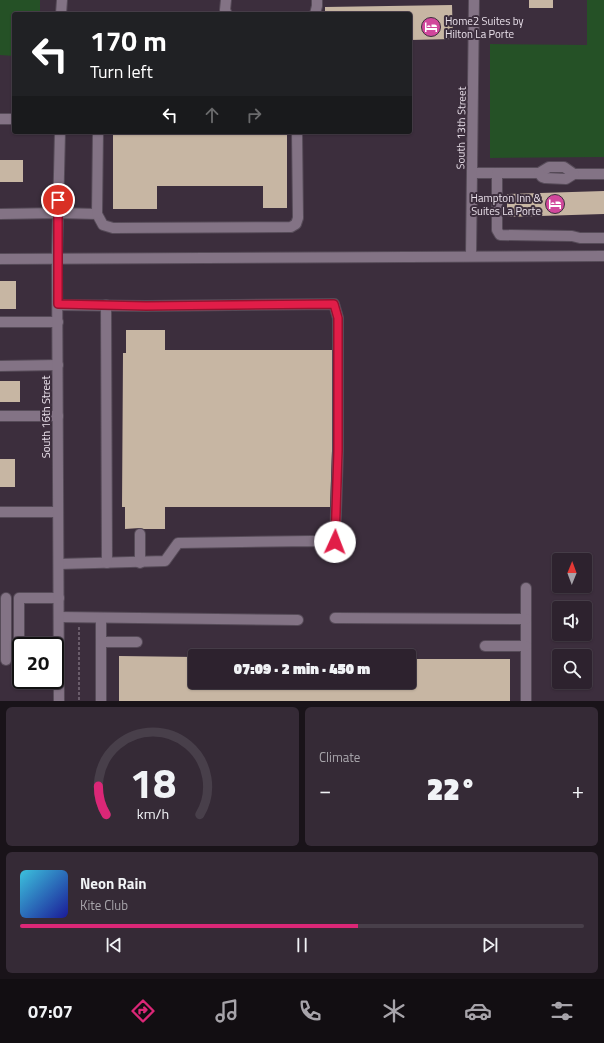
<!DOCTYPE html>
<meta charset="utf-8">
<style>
:root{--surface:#2d222e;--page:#352a36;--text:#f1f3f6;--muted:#a7a4aa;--line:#483f4a;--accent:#db2777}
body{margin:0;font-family:"Titillium Web",sans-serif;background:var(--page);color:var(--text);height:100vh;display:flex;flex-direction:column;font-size:15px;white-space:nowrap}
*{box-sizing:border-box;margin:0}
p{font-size:13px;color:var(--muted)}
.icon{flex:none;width:22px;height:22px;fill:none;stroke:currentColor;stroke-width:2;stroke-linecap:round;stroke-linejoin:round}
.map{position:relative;height:701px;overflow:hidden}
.side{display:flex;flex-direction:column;gap:6px;padding:6px;background:#191319;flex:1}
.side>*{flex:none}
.guide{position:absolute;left:12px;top:12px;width:400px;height:122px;border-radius:4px;box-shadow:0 1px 3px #0004,0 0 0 1px var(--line);background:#202124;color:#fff;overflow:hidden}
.needle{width:26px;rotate:1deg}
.controls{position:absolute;left:552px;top:553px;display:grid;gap:8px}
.controls a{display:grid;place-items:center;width:40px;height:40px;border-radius:4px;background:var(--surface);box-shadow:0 1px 3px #0004,0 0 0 1px var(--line);font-size:20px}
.speed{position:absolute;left:12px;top:637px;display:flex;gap:8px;font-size:20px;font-weight:700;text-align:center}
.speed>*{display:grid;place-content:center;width:52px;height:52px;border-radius:50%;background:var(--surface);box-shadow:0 1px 3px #0004,0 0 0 1px var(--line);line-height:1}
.speed .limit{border:2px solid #111;border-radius:6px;background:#fff;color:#111}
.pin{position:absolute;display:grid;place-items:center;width:34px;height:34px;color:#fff;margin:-17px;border:2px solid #fff;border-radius:50%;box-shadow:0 1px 4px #0007}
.me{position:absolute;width:44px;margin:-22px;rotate:2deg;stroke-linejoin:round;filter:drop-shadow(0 0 3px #0008)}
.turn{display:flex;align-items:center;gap:14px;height:84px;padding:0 12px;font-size:18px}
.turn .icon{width:52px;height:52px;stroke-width:2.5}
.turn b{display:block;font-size:28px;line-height:34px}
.lanes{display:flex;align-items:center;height:38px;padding:0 12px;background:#0003;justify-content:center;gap:20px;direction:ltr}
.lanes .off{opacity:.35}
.big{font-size:30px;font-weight:800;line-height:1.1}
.side .widget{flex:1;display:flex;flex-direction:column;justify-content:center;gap:6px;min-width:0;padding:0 14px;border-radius:6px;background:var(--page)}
.side .dial{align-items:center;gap:0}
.dial svg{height:104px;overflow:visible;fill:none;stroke:var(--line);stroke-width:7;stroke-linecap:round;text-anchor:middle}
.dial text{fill:var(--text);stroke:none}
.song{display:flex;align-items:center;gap:12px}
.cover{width:48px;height:48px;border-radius:6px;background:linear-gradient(135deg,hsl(190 70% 55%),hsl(240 70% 35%))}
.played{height:4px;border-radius:2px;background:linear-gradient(90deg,var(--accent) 60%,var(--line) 60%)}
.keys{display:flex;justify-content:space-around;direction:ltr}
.heat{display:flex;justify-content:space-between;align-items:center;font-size:22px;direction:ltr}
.side .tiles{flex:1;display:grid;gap:6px;grid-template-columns:1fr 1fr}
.widget:last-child{grid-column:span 2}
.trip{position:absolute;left:188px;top:649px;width:228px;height:40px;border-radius:4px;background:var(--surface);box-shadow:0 1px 3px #0004,0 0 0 1px var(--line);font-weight:800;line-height:40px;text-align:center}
.dock{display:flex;height:64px;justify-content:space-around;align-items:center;background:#120e12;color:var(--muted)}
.dock .icon{width:28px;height:28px}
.dock .active{color:var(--accent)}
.dock b{font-size:18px;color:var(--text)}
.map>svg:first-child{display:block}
.green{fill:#255126}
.building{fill:#c7b6a3}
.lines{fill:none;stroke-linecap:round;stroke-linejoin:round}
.minor-casing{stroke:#564b58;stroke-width:12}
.path{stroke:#7a6d7b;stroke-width:1.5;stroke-dasharray:3 2;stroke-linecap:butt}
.minor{stroke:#837385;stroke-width:10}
.route-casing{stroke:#92132f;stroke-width:10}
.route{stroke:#e11d48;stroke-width:7}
.labels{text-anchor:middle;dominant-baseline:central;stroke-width:4;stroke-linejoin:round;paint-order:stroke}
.poi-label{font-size:11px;fill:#eae1eb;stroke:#3c2e3d;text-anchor:start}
.street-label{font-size:11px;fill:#eae1eb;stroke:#3c2e3d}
</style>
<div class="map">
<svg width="604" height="701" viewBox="0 0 604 701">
<rect width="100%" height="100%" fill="#3c2e3d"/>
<g class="green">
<path d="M0 0H40V14H14V56L0 55Z"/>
<path d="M587 0H604V157L490 158V44L587 45Z"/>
</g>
<g class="building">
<rect x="529" y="0" width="24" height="8"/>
<path d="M452 5 453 39 410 40V14H325V7Z"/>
<path d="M113 132H287V208H263V186H157V209H113Z"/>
<rect x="0" y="160" width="23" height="22"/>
<path d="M604 191V214L507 217V194Z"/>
<rect x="0" y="281" width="16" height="28"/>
<path d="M126 330H165V350H332V451L330 507H165V529H144L140 528 125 529V507H122L123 353H126Z"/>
<rect x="0" y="381" width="20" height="21"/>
<rect x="0" y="459" width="15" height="28"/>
<path d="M119 656 195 657V682H409V659H510V701H119Z"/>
</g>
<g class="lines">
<g class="minor-casing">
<g id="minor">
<path d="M226 0 225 10 227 14"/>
<path d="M61 14 62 0"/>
<path d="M315 14 317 6V0"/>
<path d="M0 119H14"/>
<path d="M472 173H539L549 167H564L574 174H604"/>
<path d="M497 173V230L500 235 572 236 580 238H604"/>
<path d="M539 173 542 177 545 178 566 179 574 174"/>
<path d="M0 214 58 213 97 214 103 225 113 228 291 227 296 224 298 218 297 132"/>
<path d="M97 214 98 132"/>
<path d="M471 256 474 0"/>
<path d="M0 259 604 256"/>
<path d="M58 305 146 306 334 304 338 318V451L335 542 312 541 178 543 165 561 59 564"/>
<path d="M106 305 107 563"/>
<path d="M0 322H58"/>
<path d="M0 366 58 365"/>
<path d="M0 416H58"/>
<path d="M0 512H58"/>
<path d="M140 534V563"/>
<path d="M526 588V701"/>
<path d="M59 617 298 620"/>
<path d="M101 618V701"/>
<path d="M335 618 526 619"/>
<path d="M101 642H137"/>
<path d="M485 646H526"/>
<path d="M6 660V598"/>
<path d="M19 662V598H59"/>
<path d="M59 701 57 258 60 132"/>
</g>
</g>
<path class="path" d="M79 627V701"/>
<use href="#minor" class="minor"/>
</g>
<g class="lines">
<g class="route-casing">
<path id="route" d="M58 200V304L146 306 334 304 338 318V451L335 542"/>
</g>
<use href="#route" class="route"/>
</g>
<defs>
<g id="hotel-disc" transform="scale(1)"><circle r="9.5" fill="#d1479c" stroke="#3c2e3d"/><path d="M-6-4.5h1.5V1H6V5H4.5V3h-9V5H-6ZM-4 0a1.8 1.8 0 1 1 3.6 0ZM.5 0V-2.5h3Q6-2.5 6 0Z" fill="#fff"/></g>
</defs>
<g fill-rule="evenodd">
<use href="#hotel-disc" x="431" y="27"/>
<use href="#hotel-disc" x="555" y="204"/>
</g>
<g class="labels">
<g class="poi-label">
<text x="445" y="21">Home2 Suites by<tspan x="445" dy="13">Hilton La Porte</tspan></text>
<text x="541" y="198" text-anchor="end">Hampton Inn &amp;<tspan x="541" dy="13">Suites La Porte</tspan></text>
</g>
<g class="street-label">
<text transform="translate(461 128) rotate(-89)">South 13th Street</text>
<text transform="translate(46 417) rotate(-90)">South 16th Street</text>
</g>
</g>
</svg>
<div class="controls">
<a><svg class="needle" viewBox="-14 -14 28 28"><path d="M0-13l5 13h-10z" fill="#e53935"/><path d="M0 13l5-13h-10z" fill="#a7a4aa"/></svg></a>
<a><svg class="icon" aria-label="sound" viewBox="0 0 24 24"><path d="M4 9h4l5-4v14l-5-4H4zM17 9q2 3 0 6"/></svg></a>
<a><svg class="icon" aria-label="search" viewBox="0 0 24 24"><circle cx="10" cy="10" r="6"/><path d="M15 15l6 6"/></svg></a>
</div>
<div class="speed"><div class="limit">20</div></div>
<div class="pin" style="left:58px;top:200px;background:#d93025"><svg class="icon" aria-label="arrive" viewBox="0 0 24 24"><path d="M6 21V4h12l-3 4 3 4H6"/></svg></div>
<svg class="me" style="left:335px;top:542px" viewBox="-20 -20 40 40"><circle r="19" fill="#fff"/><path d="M0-13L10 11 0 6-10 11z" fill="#e11d48"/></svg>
<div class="trip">07:09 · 2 min · 450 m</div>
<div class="guide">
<div class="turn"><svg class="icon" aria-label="left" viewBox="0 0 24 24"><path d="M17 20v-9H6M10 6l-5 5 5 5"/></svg><div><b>170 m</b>Turn left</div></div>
<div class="lanes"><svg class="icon" aria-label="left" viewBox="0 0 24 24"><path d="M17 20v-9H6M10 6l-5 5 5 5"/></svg><svg class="icon off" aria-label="ahead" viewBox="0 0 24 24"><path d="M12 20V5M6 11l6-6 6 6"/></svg><svg class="icon off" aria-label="right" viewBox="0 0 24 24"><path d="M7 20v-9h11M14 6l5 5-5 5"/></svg></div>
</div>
</div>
<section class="side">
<div class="tiles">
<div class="widget dial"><svg viewBox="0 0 100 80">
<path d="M14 69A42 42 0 1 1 86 69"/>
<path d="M14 69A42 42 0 0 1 8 47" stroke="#db2777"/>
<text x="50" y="56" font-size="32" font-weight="700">18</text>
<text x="50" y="72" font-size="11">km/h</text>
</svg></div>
<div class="widget"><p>Climate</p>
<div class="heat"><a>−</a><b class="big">22°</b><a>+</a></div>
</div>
<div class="widget">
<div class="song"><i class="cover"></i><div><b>Neon Rain</b><p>Kite Club</p></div></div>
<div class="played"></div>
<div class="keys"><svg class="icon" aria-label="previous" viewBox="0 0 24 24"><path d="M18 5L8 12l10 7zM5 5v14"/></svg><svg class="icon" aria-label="pause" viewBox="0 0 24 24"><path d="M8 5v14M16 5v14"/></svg><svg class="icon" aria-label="next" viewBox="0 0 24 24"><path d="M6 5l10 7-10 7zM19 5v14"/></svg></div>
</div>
</div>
</section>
<nav class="dock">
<b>07:07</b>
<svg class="icon active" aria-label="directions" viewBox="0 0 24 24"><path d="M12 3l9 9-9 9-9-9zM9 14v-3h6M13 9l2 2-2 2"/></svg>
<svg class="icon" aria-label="music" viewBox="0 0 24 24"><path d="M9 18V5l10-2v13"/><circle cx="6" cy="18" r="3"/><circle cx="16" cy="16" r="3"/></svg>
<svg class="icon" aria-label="phone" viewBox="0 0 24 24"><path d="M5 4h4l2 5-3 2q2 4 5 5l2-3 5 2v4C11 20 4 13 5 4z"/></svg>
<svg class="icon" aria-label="climate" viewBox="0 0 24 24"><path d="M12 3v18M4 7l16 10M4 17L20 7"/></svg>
<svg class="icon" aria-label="car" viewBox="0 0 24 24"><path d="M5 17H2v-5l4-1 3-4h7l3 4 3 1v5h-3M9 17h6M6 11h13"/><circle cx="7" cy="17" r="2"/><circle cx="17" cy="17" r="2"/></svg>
<svg class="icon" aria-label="filters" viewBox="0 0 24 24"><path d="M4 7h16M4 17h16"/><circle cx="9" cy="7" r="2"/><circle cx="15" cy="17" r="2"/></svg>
</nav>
